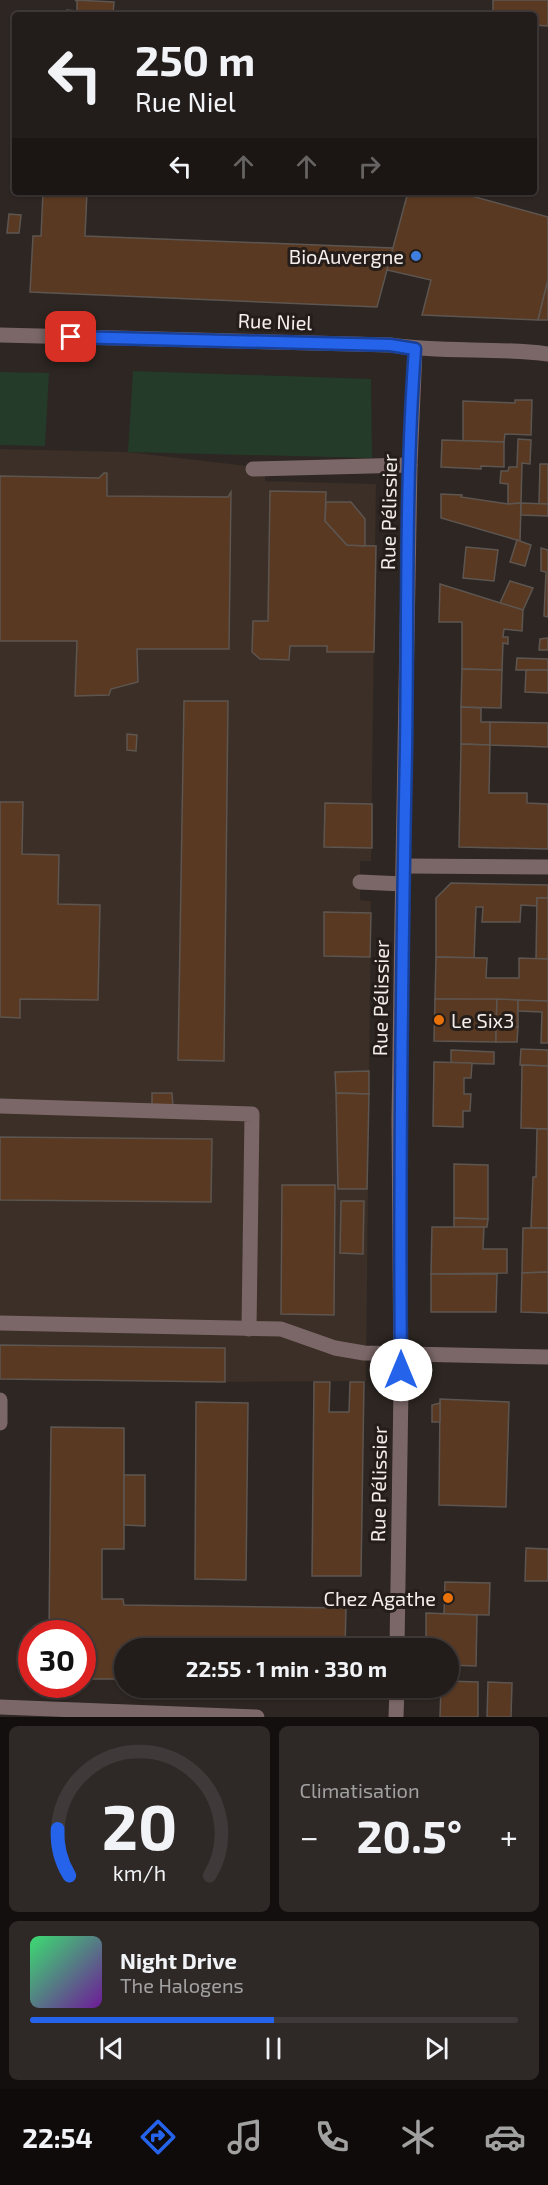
<!DOCTYPE html>
<html lang="fr">
<meta charset="utf-8">
<style>
:root{--surface:#221c1a;--page:#2e2927;--text:#f1f3f6;--muted:#a2a1a2;--line:#3f3a39;--accent:#2563eb}
body{margin:0;font-family:"Exo 2",sans-serif;background:var(--page);color:var(--text);height:100vh;display:flex;flex-direction:column;font-size:22px;white-space:nowrap}
*{box-sizing:border-box;margin:0}
p{font-size:20px;color:var(--muted)}
.icon{flex:none;width:33px;height:33px;fill:none;stroke:currentColor;stroke-width:2;stroke-linecap:round;stroke-linejoin:round}
.map{position:relative;height:1717px;overflow:hidden}
.side{display:flex;flex-direction:column;gap:9px;padding:9px;background:#130f0e;flex:1}
.side>*{flex:none}
.guide{position:absolute;left:12px;top:12px;width:525px;height:183px;border-radius:6px;box-shadow:0 2px 4px #0004,0 0 0 2px var(--line);background:#221c1a;color:var(--text);overflow:hidden}
.speed{position:absolute;left:18px;top:1620px;display:flex;gap:12px;font-size:30px;font-weight:700;text-align:center}
.speed>*{display:grid;place-content:center;width:78px;height:78px;border-radius:50%;background:var(--surface);box-shadow:0 2px 4px #0004,0 0 0 2px var(--line);line-height:1}
.speed .limit{border:9px solid #d22;background:#fff;color:#111}
.pin{position:absolute;display:grid;place-items:center;width:51px;height:51px;color:#fff;margin:-26px;border-radius:12px;box-shadow:0 3px 9px #0006}
.me{position:absolute;width:66px;margin:-33px;rotate:0deg;stroke-linejoin:round;filter:drop-shadow(0 0 4px #0008)}
.turn{display:flex;align-items:center;gap:21px;height:126px;padding:0 24px;font-size:27px}
.turn .icon{width:78px;height:78px;stroke-width:2.5}
.turn b{display:block;font-size:42px;line-height:51px}
.lanes{display:flex;align-items:center;height:57px;padding:0 24px;background:#0003;justify-content:center;gap:30px;direction:ltr}
.lanes .off{opacity:.35}
.big{font-size:45px;font-weight:700;line-height:1.1}
.side .tile{flex:1;display:flex;flex-direction:column;justify-content:center;gap:9px;min-width:0;padding:0 21px;border-radius:9px;background:var(--page)}
.side .dial{align-items:center;gap:0}
.dial svg{height:156px;overflow:visible;fill:none;stroke:var(--line);stroke-width:7;stroke-linecap:round;text-anchor:middle}
.dial text{fill:var(--text);stroke:none}
.song{display:flex;align-items:center;gap:18px}
.cover{width:72px;height:72px;border-radius:9px;background:linear-gradient(135deg,hsl(140 70% 55%),hsl(280 70% 35%))}
.played{height:6px;border-radius:3px;background:linear-gradient(90deg,var(--accent) 50%,var(--line) 50%)}
.keys{display:flex;justify-content:space-around;direction:ltr}
.heat{display:flex;justify-content:space-between;align-items:center;font-size:33px;direction:ltr}
.side .tiles{flex:1;display:grid;gap:9px;grid-template-columns:1fr 1fr}
.tile:last-child{grid-column:span 2}
.trip{position:absolute;left:114px;top:1638px;width:345px;height:60px;border-radius:30px;background:var(--surface);box-shadow:0 2px 4px #0004,0 0 0 2px var(--line);font-weight:700;line-height:60px;text-align:center}
.menu{display:flex;height:96px;justify-content:space-around;align-items:center;background:#0e0b0a;color:var(--muted)}
.menu .icon{width:42px;height:42px}
.menu .selected{color:var(--accent)}
.menu b{font-size:27px;color:var(--text)}
.map>svg:first-child{display:block}
.built{fill:#3b2f27}
.green{fill:#243b29}
.building{fill:#593922;stroke:#5d5550;stroke-width:1.5}
.lines{fill:none;stroke-linecap:round;stroke-linejoin:round}
.minor{stroke:#7b6767;stroke-width:15}
.route-casing{stroke:#184099;stroke-width:15}
.route{stroke:#2563eb;stroke-width:10}
.shop-dot{fill:#3f7fe0;stroke:#241d19;stroke-width:2}
.food-dot{fill:#e8710a;stroke:#241d19;stroke-width:2}
.labels{text-anchor:middle;dominant-baseline:central;stroke-width:6;stroke-linejoin:round;paint-order:stroke}
.poi-label{font-size:20px;fill:#f4efec;stroke:#241d19;text-anchor:end}
.street-label{font-size:20px;fill:#f4efec;stroke:#241d19}
</style>
<div class="map">
<svg width="548" height="1717" viewBox="0 0 548 1717">
<rect width="100%" height="100%" fill="#2d2622"/>
<path class="built" d="M0 449 128 452 265 468V481L376 484 371 861H360V900L371 901 366 1381 225 1382 0 1379Z"/>
<g class="green">
<path d="M133 371 371 379 372 458 128 452Z"/>
<path d="M0 372 49 373 45 446 0 445Z"/>
</g>
<g class="building">
<path d="M75 0 114 2 113 15H67V10L77 11V1Z"/>
<path d="M493 0H548V26L534 25V15H493Z"/>
<path d="M43 192H87L85 236 393 248 377 307 30 292 33 236H41Z"/>
<path d="M408 192H457L548 217V280L538 320 422 315 431 280 387 270Z"/>
<path d="M9 214 21 215 19 233H7Z"/>
<path d="M548 280V320H538Z"/>
<path d="M515 400H532L531 435 505 434 504 442 463 441V401L515 403Z"/>
<path d="M518 439 531 440 530 464 522 463 521 503 508 504V484L500 483 501 471H508L509 467H517Z"/>
<path d="M442 440 504 442V467L481 466V469L441 467Z"/>
<path d="M540 464H548V504H539Z"/>
<path d="M104 473H107V496L228 497 231 492 229 649H137L138 682 111 689 109 695 75 696 77 641H0V476L99 478Z"/>
<path d="M270 491 326 492 325 521 347 545 376 546 374 652H327V646H290L289 660 260 659 252 652 253 621H268Z"/>
<path d="M441 494 462 495 461 497 508 504 521 503 520 541 441 518Z"/>
<path d="M326 502H351L365 519V546L347 545 325 521Z"/>
<path d="M521 503 548 504V516L521 515Z"/>
<path d="M517 540 531 545 525 566 510 562Z"/>
<path d="M466 547 498 550 494 581 463 578Z"/>
<path d="M541 548 548 550V617L544 616 546 572 541 571Z"/>
<path d="M510 581 533 588 523 610 500 603Z"/>
<path d="M440 584 523 610 522 631 504 629 503 637H508V644L503 643 502 670 462 669V622H439Z"/>
<path d="M548 638V650H539L540 639Z"/>
<path d="M517 658 548 659V670H516Z"/>
<path d="M462 669 502 670 501 708 461 707Z"/>
<path d="M526 670H548V693L525 692Z"/>
<path d="M184 701H228L224 1061 178 1060Z"/>
<path d="M461 707 481 708V722H490V745L461 744Z"/>
<path d="M490 722 548 723V747L490 745Z"/>
<path d="M127 734 137 735 136 751 127 750Z"/>
<path d="M461 744 490 745 489 793H527V803L548 804V849L459 847Z"/>
<path d="M0 802H23L22 854 59 855 58 904 100 905 98 1000 20 999V1018L0 1017Z"/>
<path d="M325 803 372 804V848L324 847Z"/>
<path d="M451 883 548 885V898H537V906L521 905 520 922H482L483 907H476L474 958 436 957V898Z"/>
<path d="M537 898H548V959H536Z"/>
<path d="M324 912 371 913 370 957 324 956Z"/>
<path d="M436 957 487 958 486 978H519V958L548 959V1001L435 999Z"/>
<path d="M435 999H497L496 1042 434 1041Z"/>
<path d="M497 999 518 1000V1027L496 1026Z"/>
<path d="M518 1000 548 1001V1043H541L542 1012 518 1011Z"/>
<path d="M496 1026 518 1027 517 1042H496Z"/>
<path d="M521 1049 548 1050V1066L520 1065Z"/>
<path d="M451 1050 494 1052V1064L451 1063Z"/>
<path d="M434 1062 472 1063 471 1078H464V1094H471L470 1111H463V1127L433 1126Z"/>
<path d="M522 1065 548 1066V1129L521 1128Z"/>
<path d="M369 1071V1094L336 1093 335 1072Z"/>
<path d="M152 1093H172L173 1106 152 1105Z"/>
<path d="M336 1093 369 1094 367 1189H338Z"/>
<path d="M537 1129H548V1228H531L533 1177H536Z"/>
<path d="M0 1137 212 1139 211 1202 0 1200Z"/>
<path d="M454 1164 488 1165V1219L454 1218Z"/>
<path d="M282 1185H335L334 1315 281 1314Z"/>
<path d="M341 1201H364L363 1254 340 1253Z"/>
<path d="M454 1218 488 1219 487 1227 454 1228Z"/>
<path d="M432 1227H484L483 1249H507V1273L431 1274Z"/>
<path d="M523 1228H548V1272L522 1273Z"/>
<path d="M548 1272V1313L521 1312 522 1273Z"/>
<path d="M431 1274H497L496 1312H431Z"/>
<path d="M0 1345 225 1348V1382L0 1379Z"/>
<path d="M314 1382H330L329 1412H349L350 1382H364L361 1576H312Z"/>
<path d="M440 1399 509 1402 506 1507 439 1505Z"/>
<path d="M196 1402 248 1403 246 1580 195 1579Z"/>
<path d="M440 1403V1422H432V1405Z"/>
<path d="M51 1427 124 1428V1549H102V1599H123L124 1605 346 1608 345 1648H124V1679H82V1634H49Z"/>
<path d="M124 1475H145V1526L124 1525Z"/>
<path d="M526 1548 548 1549V1581H525Z"/>
<path d="M445 1582 490 1583 489 1615 444 1614Z"/>
<path d="M426 1613 477 1615 476 1666 448 1665V1648H426Z"/>
<path d="M448 1681 478 1682V1717H440L441 1688H448Z"/>
<path d="M488 1682 512 1683 511 1717H487Z"/>
</g>
<g class="lines">
<g class="minor">
<path d="M0 335 390 345C443 353 496 347 548 354"/>
<path d="M253 469 410 465"/>
<path d="M404 866 548 867"/>
<path d="M360 882 403 884"/>
<path d="M0 1106 252 1114 249 1329"/>
<path d="M0 1323 281 1329 335 1348 364 1353 548 1357"/>
<path d="M0 1400V1423"/>
<path d="M397 1648 401 1387 399 1119 402 920 410 465 415 349"/>
<path d="M0 1707 257 1717"/>
<path d="M396 1717 397 1688"/>
</g>
</g>
<g class="lines">
<g class="route-casing">
<path id="route" d="M71 337 390 345 415 349C405 482 408 616 406 749 402 956 399 1163 401 1370"/>
</g>
<use href="#route" class="route"/>
</g>
<circle class="shop-dot" cx="416" cy="256" r="6"/>
<g class="food-dot">
<circle cx="439" cy="1020" r="6"/>
<circle cx="448" cy="1598" r="6"/>
</g>
<g class="labels">
<g class="poi-label">
<text x="404" y="256">BioAuvergne</text>
<text x="451" y="1020" text-anchor="start">Le Six3</text>
<text x="436" y="1598">Chez Agathe</text>
</g>
<g class="street-label">
<text transform="translate(275 321) rotate(2)">Rue Niel</text>
<text transform="translate(388 512) rotate(-89)">Rue Pélissier</text>
<text transform="translate(380 998) rotate(-89)">Rue Pélissier</text>
<text transform="translate(378 1484) rotate(-89)">Rue Pélissier</text>
</g>
</g>
</svg>
<div class="speed"><div class="limit">30</div></div>
<div class="pin" style="left:71px;top:337px;background:#d93025"><svg class="icon" aria-label="arrive" viewBox="0 0 24 24"><path d="M6 21V4h12l-3 4 3 4H6"/></svg></div>
<svg class="me" style="left:401px;top:1370px" viewBox="-20 -20 40 40"><circle r="19" fill="#fff"/><path d="M0-13L10 11 0 6-10 11z" fill="#2563eb"/></svg>
<div class="trip">22:55 · 1 min · 330 m</div>
<div class="guide">
<div class="turn"><svg class="icon" aria-label="left" viewBox="0 0 24 24"><path d="M17 20v-9H6M10 6l-5 5 5 5"/></svg><div><b>250 m</b>Rue Niel</div></div>
<div class="lanes"><svg class="icon" aria-label="left" viewBox="0 0 24 24"><path d="M17 20v-9H6M10 6l-5 5 5 5"/></svg><svg class="icon off" aria-label="ahead" viewBox="0 0 24 24"><path d="M12 20V5M6 11l6-6 6 6"/></svg><svg class="icon off" aria-label="ahead" viewBox="0 0 24 24"><path d="M12 20V5M6 11l6-6 6 6"/></svg><svg class="icon off" aria-label="right" viewBox="0 0 24 24"><path d="M7 20v-9h11M14 6l5 5-5 5"/></svg></div>
</div>
</div>
<section class="side">
<div class="tiles">
<div class="tile dial"><svg viewBox="0 0 100 80">
<path d="M14 69A42 42 0 1 1 86 69"/>
<path d="M14 69A42 42 0 0 1 8 45" stroke="#2563eb"/>
<text x="50" y="56" font-size="32" font-weight="700">20</text>
<text x="50" y="72" font-size="11">km/h</text>
</svg></div>
<div class="tile"><p>Climatisation</p>
<div class="heat"><a>−</a><b class="big">20.5°</b><a>+</a></div>
</div>
<div class="tile">
<div class="song"><i class="cover"></i><div><b>Night Drive</b><p>The Halogens</p></div></div>
<div class="played"></div>
<div class="keys"><svg class="icon" aria-label="previous" viewBox="0 0 24 24"><path d="M18 5L8 12l10 7zM5 5v14"/></svg><svg class="icon" aria-label="pause" viewBox="0 0 24 24"><path d="M8 5v14M16 5v14"/></svg><svg class="icon" aria-label="next" viewBox="0 0 24 24"><path d="M6 5l10 7-10 7zM19 5v14"/></svg></div>
</div>
</div>
</section>
<nav class="menu">
<b>22:54</b>
<svg class="icon selected" aria-label="directions" viewBox="0 0 24 24"><path d="M12 3l9 9-9 9-9-9zM9 14v-3h6M13 9l2 2-2 2"/></svg>
<svg class="icon" aria-label="music" viewBox="0 0 24 24"><path d="M9 18V5l10-2v13"/><circle cx="6" cy="18" r="3"/><circle cx="16" cy="16" r="3"/></svg>
<svg class="icon" aria-label="phone" viewBox="0 0 24 24"><path d="M5 4h4l2 5-3 2q2 4 5 5l2-3 5 2v4C11 20 4 13 5 4z"/></svg>
<svg class="icon" aria-label="climate" viewBox="0 0 24 24"><path d="M12 3v18M4 7l16 10M4 17L20 7"/></svg>
<svg class="icon" aria-label="car" viewBox="0 0 24 24"><path d="M5 17H2v-5l4-1 3-4h7l3 4 3 1v5h-3M9 17h6M6 11h13"/><circle cx="7" cy="17" r="2"/><circle cx="17" cy="17" r="2"/></svg>
</nav>
